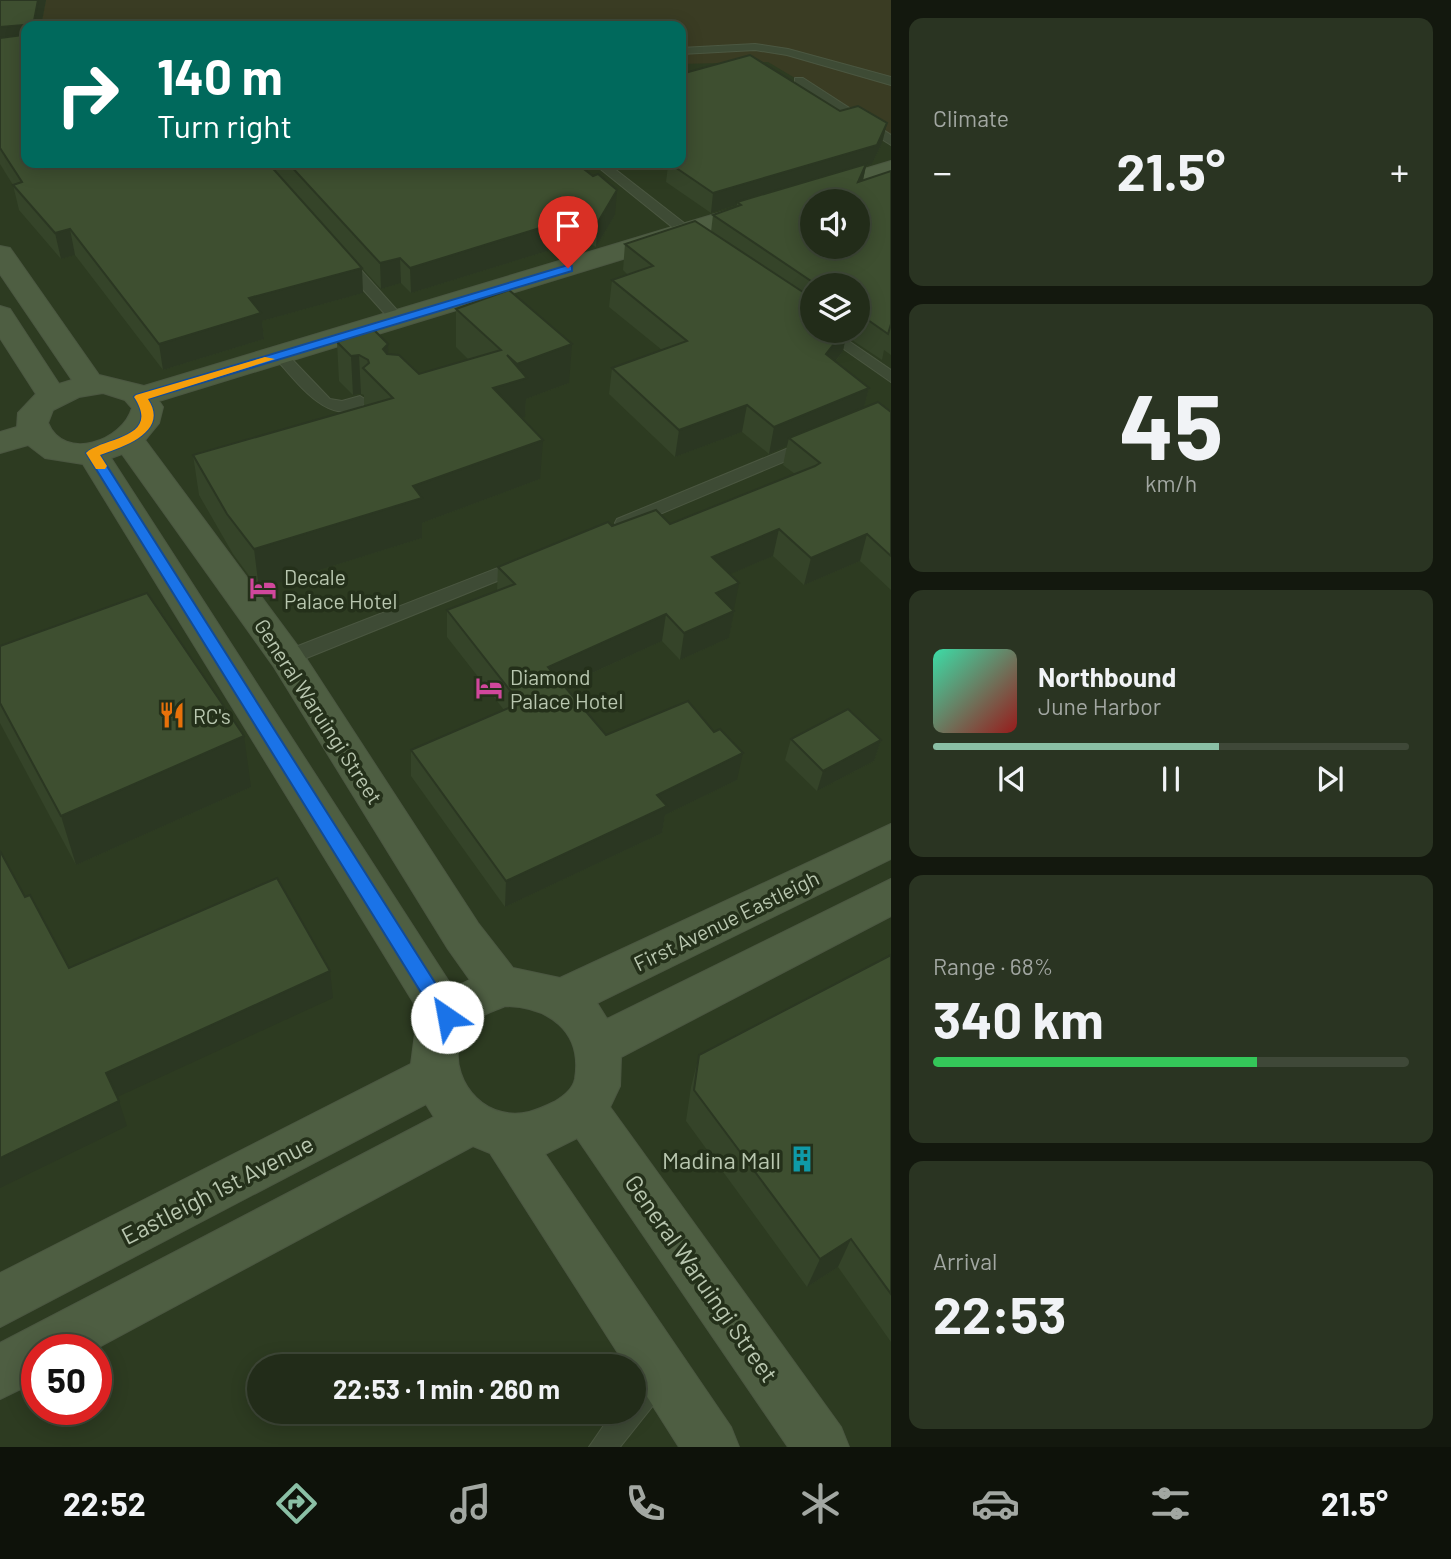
<!DOCTYPE html>
<meta charset="utf-8">
<style>
:root{--surface:#222c19;--page:#2a3422;--text:#f1f3f6;--muted:#a2a7a2;--line:#3f4838;--accent:#8abfa5}
body{margin:0;font-family:Barlow,sans-serif;background:var(--page);color:var(--text);height:100vh;display:flex;flex-direction:column;font-size:26px;white-space:nowrap}
*{box-sizing:border-box;margin:0}
p{font-size:23px;color:var(--muted)}
.icon{flex:none;width:38px;height:38px;fill:none;stroke:currentColor;stroke-width:2;stroke-linecap:round;stroke-linejoin:round}
.map{position:relative;flex:1;overflow:hidden}
.sheet{display:flex;flex-direction:column;gap:18px;padding:18px;background:#13180e;width:560px}
.sheet>*{flex:none}
.guide{position:absolute;left:21px;top:21px;width:665px;height:147px;border-radius:14px;box-shadow:0 4px 18px #0003,0 0 0 2px var(--line);background:#00695c;color:#fff;overflow:hidden}
.controls{position:absolute;left:800px;top:189px;display:grid;gap:14px}
.controls a{display:grid;place-items:center;width:70px;height:70px;border-radius:50%;background:var(--surface);box-shadow:0 4px 18px #0003,0 0 0 2px var(--line);font-size:35px}
.speed{position:absolute;left:21px;top:1334px;display:flex;gap:14px;font-size:35px;font-weight:700;text-align:center}
.speed>*{display:grid;place-content:center;width:91px;height:91px;border-radius:50%;background:var(--surface);box-shadow:0 4px 18px #0003,0 0 0 2px var(--line);line-height:1}
.speed .limit{border:10px solid #d22;background:#fff;color:#111}
.pin{position:absolute;display:grid;place-items:center;width:60px;height:60px;color:#fff;margin:-72px -30px;border-radius:50% 50% 50% 0;rotate:-45deg;box-shadow:0 0 7px #0007}
.pin .icon{rotate:45deg}
.me{position:absolute;width:77px;margin:-38px;rotate:327deg;stroke-linejoin:round;filter:drop-shadow(0 0 5px #0008)}
.turn{display:flex;align-items:center;gap:24px;height:147px;padding:0 21px;font-size:32px}
.turn .icon{width:91px;height:91px;stroke-width:2.5}
.turn b{display:block;font-size:49px;line-height:60px}
.big{font-size:52px;font-weight:700;line-height:1.1}
.sheet .card{flex:1;display:flex;flex-direction:column;justify-content:center;gap:10px;min-width:0;padding:0 24px;border-radius:14px;background:var(--page)}
.sheet .dial{align-items:center;gap:0}
.dial b{font-size:91px;line-height:1}
.song{display:flex;align-items:center;gap:21px}
.cover{width:84px;height:84px;border-radius:10px;background:linear-gradient(135deg,hsl(160 70% 55%),hsl(0 70% 35%))}
.played{height:7px;border-radius:4px;background:linear-gradient(90deg,var(--accent) 60%,var(--line) 60%)}
.keys{display:flex;justify-content:space-around;direction:ltr}
.heat{display:flex;justify-content:space-between;align-items:center;font-size:38px;direction:ltr}
.charge{height:10px;border-radius:5px;background:linear-gradient(90deg,#34c759 68%,var(--line) 0)}
.trip{position:absolute;left:247px;top:1354px;width:399px;height:70px;border-radius:35px;background:var(--surface);box-shadow:0 4px 18px #0003,0 0 0 2px var(--line);font-weight:700;line-height:70px;text-align:center}
.tabs{display:flex;height:112px;justify-content:space-around;align-items:center;background:#0e120a;color:var(--muted)}
.tabs .icon{width:49px;height:49px}
.tabs .active{color:var(--accent)}
.tabs b{font-size:32px;color:var(--text)}
main{display:flex;flex:1;min-height:0}
.map>svg:first-child{display:block}
.green{fill:#3a3c23}
.lines{fill:none;stroke-linecap:round;stroke-linejoin:round}
.lane-casing{stroke:#4b5741;stroke-width:2}
.secondary-casing{stroke:#4b5741;stroke-width:2}
.lane{fill:#3e4b35;fill-rule:evenodd}
.secondary{fill:#4e5e42;fill-rule:evenodd}
.wall{fill:#354429;fill-rule:evenodd}
.shaded-wall{fill:#2b3722}
.building{fill:#3e4f30;stroke:#2b3722;stroke-width:2;fill-rule:evenodd}
.route{fill:#1a73e8;stroke:#114b97;stroke-width:2}
.slow{fill:#f59e0b}
.labels{text-anchor:middle;dominant-baseline:central;stroke-width:7;stroke-linejoin:round;paint-order:stroke}
.poi-label{font-size:21px;fill:#b9c7b0;stroke:#24301a;text-anchor:start}
.street-label{font-size:21px;fill:#b9c7b0;stroke:#24301a}
.near-poi-label{font-size:24px;fill:#b9c7b0;stroke:#24301a;text-anchor:end}
.near-street-label{font-size:24px;fill:#b9c7b0;stroke:#24301a}
</style>
<main>
<div class="map">
<svg width="891" height="1447" viewBox="0 0 891 1447">
<rect width="100%" height="100%" fill="#2d3b21"/>
<path class="green" d="M0 0H891V135L768 62 681 64V26H26Z"/>
<g class="lines">
<g class="lane-casing">
<g id="lane">
<path d="M755 44 788 49 891 77V85L787 55 755 50 681 54V48Z"/>
<path d="M795 78H803L891 135V145L795 84Z"/>
<path d="M593 163H607L702 237V243H692Z"/>
<path d="M346 258 351 259 404 318V324H394L341 265 339 262Z"/>
<path d="M818 331H834L891 370V382Z"/>
<path d="M281 352 286 353 330 399 342 401 360 396 368 401C333 434 297 382 276 359L274 356Z"/>
<path d="M808 440 814 441V449L629 527 623 529 615 523 617 519Z"/>
<path d="M521 559 530 565 527 569 294 663H280L278 658 280 653Z"/>
<path d="M662 1361 671 1365 675 1374 671 1383 620 1447H589L613 1412H634C634 1388 638 1371 662 1361Z"/>
</g>
</g>
<g class="secondary-casing">
<path id="secondary" d="M891 161V177L159 401 163 407 159 423 145 440 300 649 478 923 513 968 560 978 891 824V859L597 1003 607 1019 891 879V916L621 1057 620 1086 610 1107 841 1427 849 1447H788L577 1138 545 1154 731 1427 739 1447H679L634 1376V1367H627L490 1153 473 1146 95 1349H37V1381L0 1399V1343L434 1117 426 1104 0 1327V1273L411 1064 415 1034 423 1018 83 464 45 458 28 445 0 453V432L17 427 18 413 36 394 0 338V306L10 309 59 384 72 380 0 274V246L10 248 99 375 144 386ZM103 393 125 400 132 408C123 441 64 462 48 423L53 410 79 397ZM122 454 274 667 448 949 470 980 453 988 111 458ZM505 1006C548 1007 583 1030 575 1079 573 1089 563 1097 554 1102 538 1110 521 1117 502 1112 463 1104 440 1047 475 1020 483 1014 496 1010 505 1006Z"/>
</g>
<use href="#lane" class="lane"/>
<use href="#secondary" class="secondary"/>
</g>
<g class="wall">
<path d="M0 0H46L41 26H26V163L363 293 262 321 264 339 163 370 75 255 61 259 19 210 13 185 0 164Z"/>
<path d="M681 74 840 111 887 123 882 143 872 164 866 166 863 180 891 171V355L884 350 882 360 846 336 843 351 835 362 869 388 864 407 891 412V590L860 561 804 585 773 556 730 574 734 609 729 638 680 660 662 641 564 686 606 735 737 780 665 815 662 833 505 907 411 776V750L504 710 447 637V610L497 591 498 567 612 526 670 524 795 474 783 465 787 446 769 454 742 432 675 457 609 394 612 368 662 350 609 307 612 280 628 275 623 270 625 244 711 232 713 215 736 207 737 205 711 213 666 182 668 166 664 163H681ZM812 285H858V331H812Z"/>
<path d="M268 163H576L615 215 596 247 583 240 411 293 401 283 381 289Z"/>
<path d="M456 309 569 383 526 399 525 417 522 418 540 479 422 523V538L259 589 233 554 199 495 193 455 364 406V395L361 394 353 395 339 381 337 342 388 344V354L419 374 469 360 456 347Z"/>
<path d="M0 646 251 787 76 865 0 723Z"/>
<path d="M791 739 881 740 874 761 817 791 785 760Z"/>
<path d="M891 955V1342L838 1267 807 1287 686 1121 691 1087 699 1055Z"/>
</g>
<g class="shaded-wall">
<path d="M38 0H46L41 26H33Z"/>
<path d="M23 25 26 41 0 51V27Z"/>
<path d="M887 123 882 143 872 164 866 166 861 189 737 202V205L711 213 713 193Z"/>
<path d="M617 190 615 215 596 247 598 222Z"/>
<path d="M585 214 583 240 411 293 410 268Z"/>
<path d="M70 229 75 255 61 259 55 233Z"/>
<path d="M400 258 401 283 381 289 380 263Z"/>
<path d="M362 268 363 293 262 321 264 339 163 370 159 344 249 298Z"/>
<path d="M844 331H847L843 351 820 381 826 354Z"/>
<path d="M388 344 389 382 383 349Z"/>
<path d="M572 344 569 383 526 399 525 417 492 427 493 388 516 381 517 364Z"/>
<path d="M359 355 361 394 353 395 351 356Z"/>
<path d="M869 388 862 415 789 438 787 446 769 454 774 427Z"/>
<path d="M747 405 742 432 675 457 679 430Z"/>
<path d="M543 440 540 479 422 523V538L259 589 254 549 413 486Z"/>
<path d="M779 529 773 556 707 584 712 557Z"/>
<path d="M867 534 860 561 804 585 811 558Z"/>
<path d="M739 583 734 609 711 620 716 593Z"/>
<path d="M734 611 729 638 680 660 684 633Z"/>
<path d="M666 614 662 641 546 694 548 667Z"/>
<path d="M244 736 251 787 76 865 61 816Z"/>
<path d="M881 740 874 761 817 791 823 771Z"/>
<path d="M743 753 737 780 665 815 662 833 505 907 506 881 657 795Z"/>
<path d="M330 971 333 998 115 1098 106 1073Z"/>
<path d="M119 1101 127 1126 0 1188V1158Z"/>
<path d="M851 1239 838 1267 807 1287 820 1259Z"/>
</g>
<g class="building">
<path d="M0 0H38L33 26H26V163H268L362 268 249 298 261 313 159 344 70 229 55 233 13 185 22 182 0 148V38L22 35 23 25 0 27Z"/>
<path d="M750 55 840 111 858 106 887 123 877 145 713 193 669 163H681V159L685 157 681 154V74Z"/>
<path d="M288 163H576L593 176 598 174 617 190 598 222 585 214 410 268 400 258 380 263Z"/>
<path d="M866 164 858 182 891 171V324L888 334 858 313V285H817L713 215 741 205 737 202ZM812 201H858V247H812Z"/>
<path d="M695 221 812 298V331H844L826 354 869 388 774 427 747 405 679 430 612 368 687 341 612 280 653 266 625 244Z"/>
<path d="M509 290 572 344 517 364 507 355 527 378 493 388 543 440 413 486 422 498 254 549 227 514 193 455 393 398 363 368 369 363 368 360 359 355 351 356 337 342 373 329 388 344 383 349 387 354 399 355 419 374 501 350 456 309Z"/>
<path d="M878 402 891 412V556L867 534 811 558 779 529 712 557 739 583 716 593 734 611 684 633 666 614 548 667 606 735 688 701 714 732 720 729 743 753 657 795 667 806 506 881 411 750 520 703 447 610 515 584 498 567 608 522 612 526 656 510 670 524 815 466 820 463 789 438Z"/>
<path d="M147 593 244 736 61 816 0 703V646Z"/>
<path d="M848 709 881 740 823 771 791 739Z"/>
<path d="M0 851 25 897 30 895 69 968 277 878 330 971 106 1073 119 1101 0 1158Z"/>
<path d="M891 955V1294L851 1239 820 1259 694 1090 699 1055Z"/>
</g>
<path class="route" d="M568 265 572 266V271L148 399C170 432 123 447 100 455L453 1011 456 1017 453 1023H440L86 453C103 437 162 439 134 397L136 395Z"/>
<path class="slow" d="M265 357 275 359 148 399C170 432 123 447 100 455L107 466 105 469H96L86 453C103 437 162 439 134 397L136 395Z"/>
<defs>
<g id="hotel-bare" transform="scale(2.1)"><path d="M-6-4.5h1.5V1H6V5H4.5V3h-9V5H-6ZM-4 0a1.8 1.8 0 1 1 3.6 0ZM.5 0V-2.5h3Q6-2.5 6 0Z" fill="#d1479c" stroke="#24301a" stroke-width="2.5" paint-order="stroke"/></g>
<g id="restaurant-bare" transform="scale(2.1)"><path d="M-5-6h1v4h1v-4h1v4h1v-4h1v5L-1.5 .5V6h-2V.5L-5-1ZM5-6V6H3V1.5H1.5Q1.5-4 5-6Z" fill="#e8710a" stroke="#24301a" stroke-width="2.5" paint-order="stroke"/></g>
<g id="building-bare" transform="scale(2.1)"><path d="M-4-6H4V6H1V3H-1V6H-4ZM-2.5-4.3h1.7v1.8h-1.7ZM.8-4.3h1.7v1.8H.8ZM-2.5-1h1.7V.8h-1.7ZM.8-1h1.7V.8H.8Z" fill="#0f9aa8" stroke="#24301a" stroke-width="2.5" paint-order="stroke"/></g>
</defs>
<g fill-rule="evenodd">
<use href="#hotel-bare" x="263" y="588"/>
<use href="#hotel-bare" x="489" y="688"/>
<use href="#restaurant-bare" x="172" y="715"/>
<use href="#building-bare" x="802" y="1159"/>
</g>
<g class="labels">
<g class="poi-label">
<text x="284" y="576">Decale<tspan x="284" dy="24">Palace Hotel</tspan></text>
<text x="510" y="676">Diamond<tspan x="510" dy="24">Palace Hotel</tspan></text>
<text x="193" y="715">RC's</text>
</g>
<g class="street-label">
<text transform="translate(319 711) rotate(57)">General Waruingi Street</text>
<text transform="translate(726 920) rotate(-26)">First Avenue Eastleigh</text>
</g>
<g class="near-poi-label">
<text x="781" y="1159">Madina Mall</text>
</g>
<g class="near-street-label">
<text transform="translate(217 1189) rotate(-27)">Eastleigh 1st Avenue</text>
<text transform="translate(702 1278) rotate(55)">General Waruingi Street</text>
</g>
</g>
</svg>
<div class="controls">
<a><svg class="icon" aria-label="sound" viewBox="0 0 24 24"><path d="M4 9h4l5-4v14l-5-4H4zM17 9q2 3 0 6"/></svg></a>
<a><svg class="icon" aria-label="layers" viewBox="0 0 24 24"><path d="M12 4l9 5-9 5-9-5zM3 14l9 5 9-5"/></svg></a>
</div>
<div class="speed"><div class="limit">50</div></div>
<div class="pin" style="left:568px;top:268px;background:#d93025"><svg class="icon" aria-label="arrive" viewBox="0 0 24 24"><path d="M6 21V4h12l-3 4 3 4H6"/></svg></div>
<svg class="me" style="left:447px;top:1017px" viewBox="-20 -20 40 40"><circle r="19" fill="#fff"/><path d="M0-13L10 11 0 6-10 11z" fill="#1a73e8"/></svg>
<div class="trip">22:53 · 1 min · 260 m</div>
<div class="guide">
<div class="turn"><svg class="icon" aria-label="right" viewBox="0 0 24 24"><path d="M7 20v-9h11M14 6l5 5-5 5"/></svg><div><b>140 m</b>Turn right</div></div>
</div>
</div>
<section class="sheet">
<div class="card"><p>Climate</p>
<div class="heat"><a>−</a><b class="big">21.5°</b><a>+</a></div>
</div>
<div class="card dial"><b>45</b><p>km/h</p></div>
<div class="card">
<div class="song"><i class="cover"></i><div><b>Northbound</b><p>June Harbor</p></div></div>
<div class="played"></div>
<div class="keys"><svg class="icon" aria-label="previous" viewBox="0 0 24 24"><path d="M18 5L8 12l10 7zM5 5v14"/></svg><svg class="icon" aria-label="pause" viewBox="0 0 24 24"><path d="M8 5v14M16 5v14"/></svg><svg class="icon" aria-label="next" viewBox="0 0 24 24"><path d="M6 5l10 7-10 7zM19 5v14"/></svg></div>
</div>
<div class="card"><p>Range · 68%</p><b class="big">340 km</b><div class="charge"></div></div>
<div class="card"><p>Arrival</p><b class="big">22:53</b></div>
</section>
</main>
<nav class="tabs">
<b>22:52</b>
<svg class="icon active" aria-label="directions" viewBox="0 0 24 24"><path d="M12 3l9 9-9 9-9-9zM9 14v-3h6M13 9l2 2-2 2"/></svg>
<svg class="icon" aria-label="music" viewBox="0 0 24 24"><path d="M9 18V5l10-2v13"/><circle cx="6" cy="18" r="3"/><circle cx="16" cy="16" r="3"/></svg>
<svg class="icon" aria-label="phone" viewBox="0 0 24 24"><path d="M5 4h4l2 5-3 2q2 4 5 5l2-3 5 2v4C11 20 4 13 5 4z"/></svg>
<svg class="icon" aria-label="climate" viewBox="0 0 24 24"><path d="M12 3v18M4 7l16 10M4 17L20 7"/></svg>
<svg class="icon" aria-label="car" viewBox="0 0 24 24"><path d="M5 17H2v-5l4-1 3-4h7l3 4 3 1v5h-3M9 17h6M6 11h13"/><circle cx="7" cy="17" r="2"/><circle cx="17" cy="17" r="2"/></svg>
<svg class="icon" aria-label="filters" viewBox="0 0 24 24"><path d="M4 7h16M4 17h16"/><circle cx="9" cy="7" r="2"/><circle cx="15" cy="17" r="2"/></svg>
<b>21.5°</b>
</nav>
